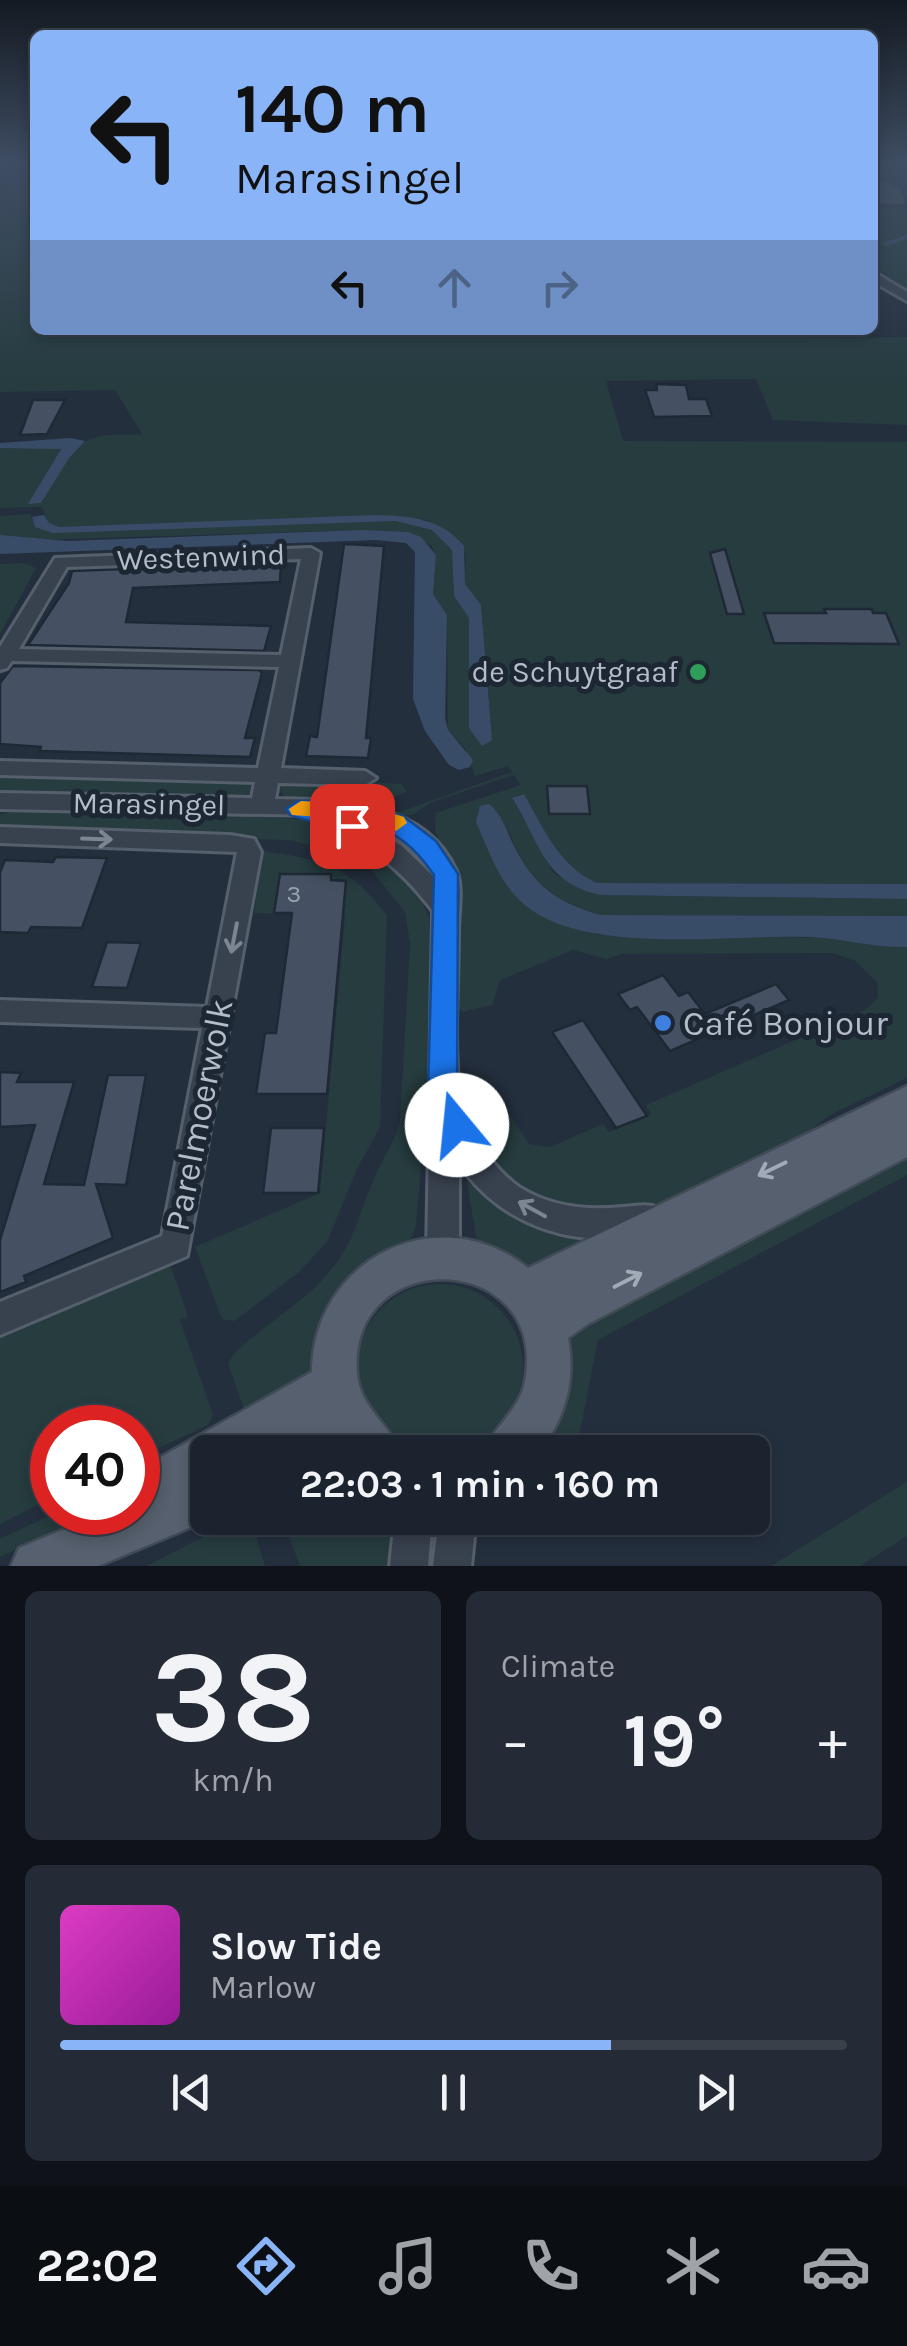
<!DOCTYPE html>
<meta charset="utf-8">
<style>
:root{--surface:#1b232e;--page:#242b36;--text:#f1f3f6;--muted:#a0a4aa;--line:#39404a;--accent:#8ab4f8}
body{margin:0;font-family:Karla,sans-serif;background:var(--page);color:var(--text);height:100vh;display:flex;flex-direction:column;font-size:38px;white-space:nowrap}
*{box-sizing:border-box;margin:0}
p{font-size:32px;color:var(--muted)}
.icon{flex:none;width:55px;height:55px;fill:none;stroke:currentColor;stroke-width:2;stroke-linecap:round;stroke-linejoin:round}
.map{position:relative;height:1566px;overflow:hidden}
.sheet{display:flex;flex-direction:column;gap:25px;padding:25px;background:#0f1319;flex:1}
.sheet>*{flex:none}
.banner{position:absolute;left:30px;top:30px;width:848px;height:305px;border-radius:15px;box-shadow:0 5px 15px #0003,0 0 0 2px var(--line);background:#8ab4f8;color:#111;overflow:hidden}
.speed{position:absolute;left:30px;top:1405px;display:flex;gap:20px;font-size:50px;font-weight:700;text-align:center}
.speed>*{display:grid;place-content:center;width:130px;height:130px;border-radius:50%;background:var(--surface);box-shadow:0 5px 15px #0003,0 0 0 2px var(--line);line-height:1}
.speed .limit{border:15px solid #d22;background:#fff;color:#111}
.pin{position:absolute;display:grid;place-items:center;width:85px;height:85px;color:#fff;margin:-42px;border-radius:20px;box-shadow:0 5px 15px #0006}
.me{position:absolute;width:110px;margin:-55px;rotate:343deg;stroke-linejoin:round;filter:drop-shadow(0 0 8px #0008)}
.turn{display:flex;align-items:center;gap:35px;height:210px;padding:0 40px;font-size:45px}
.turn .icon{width:130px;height:130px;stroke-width:2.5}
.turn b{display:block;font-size:70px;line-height:85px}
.lanes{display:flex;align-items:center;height:95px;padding:0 40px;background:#0003;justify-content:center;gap:50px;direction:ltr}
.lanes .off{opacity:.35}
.big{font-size:75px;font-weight:700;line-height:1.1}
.sheet .card{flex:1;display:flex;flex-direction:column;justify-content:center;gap:15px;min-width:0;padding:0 35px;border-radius:15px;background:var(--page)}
.sheet .dial{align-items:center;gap:0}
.dial b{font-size:130px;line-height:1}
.song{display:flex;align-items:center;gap:30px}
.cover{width:120px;height:120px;border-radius:15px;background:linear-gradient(135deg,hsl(310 70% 55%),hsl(300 70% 35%))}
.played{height:10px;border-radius:5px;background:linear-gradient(90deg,var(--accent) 70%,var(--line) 70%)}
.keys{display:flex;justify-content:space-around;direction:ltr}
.heat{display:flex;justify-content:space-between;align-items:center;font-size:55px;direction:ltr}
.sheet .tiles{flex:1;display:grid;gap:25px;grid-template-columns:1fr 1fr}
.card:last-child{grid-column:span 2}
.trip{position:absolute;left:190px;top:1435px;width:580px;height:100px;border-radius:15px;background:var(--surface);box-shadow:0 5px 15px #0003,0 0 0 2px var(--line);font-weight:700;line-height:100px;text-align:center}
.tabs{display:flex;height:160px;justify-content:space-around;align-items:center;background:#0b0e12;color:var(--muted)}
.tabs .icon{width:70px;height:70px}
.tabs .selected{color:var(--accent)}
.tabs b{font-size:45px;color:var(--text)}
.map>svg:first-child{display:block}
.green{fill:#263c3f}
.water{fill:#394c67}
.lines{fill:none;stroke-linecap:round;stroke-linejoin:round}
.stream{stroke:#394c67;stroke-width:4}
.building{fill:#455162;stroke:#1f2835;stroke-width:2.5}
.minor-casing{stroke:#565f6c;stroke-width:6}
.major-casing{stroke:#414a57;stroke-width:5}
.minor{fill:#38414e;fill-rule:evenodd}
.major{fill:#56606e;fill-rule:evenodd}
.oneway{stroke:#7c8592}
.oneway2{stroke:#a1aab7}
.route{fill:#1a73e8;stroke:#114b97;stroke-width:2.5}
.slow{fill:#f59e0b}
.leisure-dot{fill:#2e9e5b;stroke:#1d2633;stroke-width:4}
.shop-dot{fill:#3f7fe0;stroke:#1d2633;stroke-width:4}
.labels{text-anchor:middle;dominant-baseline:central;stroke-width:10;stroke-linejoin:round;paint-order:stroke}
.number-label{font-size:25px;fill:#98a1af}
.street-label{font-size:30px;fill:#b4bcc9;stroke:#1d2633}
.poi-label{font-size:30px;fill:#b4bcc9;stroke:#1d2633;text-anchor:end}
.near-poi-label{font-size:35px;fill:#b4bcc9;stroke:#1d2633;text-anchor:start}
.near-street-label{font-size:35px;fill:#b4bcc9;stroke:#1d2633}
</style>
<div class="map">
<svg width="907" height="1566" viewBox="0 0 907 1566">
<rect width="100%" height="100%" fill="#242f3e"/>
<g class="green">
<path d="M35 167V330H793L809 338 907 337V425L773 420 756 379 606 381 623 441 907 442V884L597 883C559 866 544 829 524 794L512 798 554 874 601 895 907 899V916L600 915C546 898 527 878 506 825L528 907 598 935 839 938 907 947V1078L830 1115 795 1141 631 1215 565 1211 511 1186 480 1155 461 1111 462 1094 473 1084 492 1088 529 1144 550 1147 603 1124 609 1132 651 1114 646 1105 867 1009 878 997 877 982 854 960 832 953 622 954 606 959 573 950 500 980 492 1005 462 1012 458 1005 456 875 435 831 436 813 521 785 514 775 432 802 412 815H391L512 772 508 766 475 776 465 748 448 730 447 615 433 594 436 555 431 545 362 530 30 540 0 535V516L30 514 35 527 395 521 432 530 452 550 454 596 469 618V728L492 740 481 606 465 584 466 554 427 520 59 527 49 524 42 507 0 508V448H61L29 503H41C53 484 65 453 85 442 101 432 125 436 142 434L115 390 0 392V192Z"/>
<path d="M873 208 907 209V289L873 266Z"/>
<path d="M24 563 36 568 0 634V564Z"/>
<path d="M0 773 251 780 252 792 236 800 0 793Z"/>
<path d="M367 782 401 784 407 792 383 801 375 809 287 799 280 791 283 783Z"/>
<path d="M17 809 260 816 303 820 353 835 343 847 330 850 289 840 234 839 230 832 21 827 0 832V815Z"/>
<path d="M263 851C325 860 348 865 387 915L380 1127 357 1169 327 1242 299 1272 234 1321 222 1319 195 1247 320 1193 345 916 254 913Z"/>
<path d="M379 853C403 870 420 890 429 919L430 1057 416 1226 412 1237 398 1250 303 1383 248 1421 228 1363C235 1346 292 1309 310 1292 358 1247 353 1224 378 1170 386 1152 396 1140 400 1120L410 944 405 912 367 865Z"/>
<path d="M907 1150V1175L598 1340 576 1452H524L544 1430 570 1336 593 1313Z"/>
<path d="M463 1158 597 1233 549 1269 519 1268 495 1258 477 1242Z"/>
<path d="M169 1261 188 1317 180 1320 213 1415 208 1425 138 1458V1428H52V1498L0 1524V1330Z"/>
<circle cx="440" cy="1367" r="83"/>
<path d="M907 1482V1536L860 1566H771Z"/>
<path d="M55 1513H91L0 1557V1539Z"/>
<path d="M282 1518H400L401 1566H300Z"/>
<path d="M226 1525 233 1536 253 1526 265 1566H147Z"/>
</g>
<g class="water">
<path d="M70 438 85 441 69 458 41 503 28 504 61 449 0 448V443Z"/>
<path d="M44 515 49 523 59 527 375 515C410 516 441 518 464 546L465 584 481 605 492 740 482 746 469 728V618L454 596 452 550 432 530 395 521 53 533 35 527 32 517Z"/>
<path d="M362 530 408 532 421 537 436 555 433 594 447 615 445 718 448 730 473 760 470 767 459 770 449 765 425 731 413 699 415 552 406 543 375 540 0 554V535L68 541Z"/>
<path d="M524 794C544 829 559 866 597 883L907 884V899L601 895C543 883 540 842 512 798Z"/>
<path d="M489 804C503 816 506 830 514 846 535 887 557 902 600 915L907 916V947C874 948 842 938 809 937 730 934 588 956 526 906 499 884 489 851 476 822L480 806Z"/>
</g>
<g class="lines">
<path class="stream" d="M886 244 907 237"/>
</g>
<g class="building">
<path d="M884 179 903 189 907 206 872 204V180Z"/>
<path d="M656 384 686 385 689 399H706L712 416 654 417 645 390H657Z"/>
<path d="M33 400H65L47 434 20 435Z"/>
<path d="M344 544 384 546 366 738H371L368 758 306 756 310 736 317 737Z"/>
<path d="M725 549 744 614H727L710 553Z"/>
<path d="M281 563 280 582 133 588 126 622 271 626 264 651 28 645 69 583 72 571Z"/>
<path d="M824 609H872L873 613H886L899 644 774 643 764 613H826Z"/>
<path d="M13 666 259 670 262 673 245 738H255L250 757 40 751 41 747 0 744V683Z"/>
<path d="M547 786H587L590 814H549Z"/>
<path d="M56 857 107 858 82 928 31 927 28 933 0 932V872L5 860 53 862Z"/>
<path d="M280 874H331V880L346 881 327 1094H256L265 1033H276L292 913H274Z"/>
<path d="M107 942 141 943 127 988 92 987Z"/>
<path d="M663 975 679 996 688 992 705 1014 776 984 789 1000 670 1051 637 1007 630 1010 618 994Z"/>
<path d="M583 1020 647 1116 616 1128 552 1032Z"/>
<path d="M0 1072 21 1073 17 1082H74L44 1184 84 1185 108 1075H146L126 1185 96 1184 113 1238 24 1276 26 1282 0 1292V1240L35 1125 0 1127Z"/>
<path d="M271 1128H324L318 1193H263Z"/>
</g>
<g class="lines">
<g class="minor-casing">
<g id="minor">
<path d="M872 271 907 292V301L872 281Z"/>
<path d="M311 548 320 553 281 768 365 771 376 778 365 785 278 783 275 799C339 800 425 801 456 871 463 886 458 914 458 932 458 984 453 1040 459 1092 462 1124 493 1169 519 1187 549 1206 586 1211 622 1207 636 1206 646 1203 659 1208L664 1218 659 1228C588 1256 499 1227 459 1163V1257L454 1268 443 1272 432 1268 427 1257 433 911C401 869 367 841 317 823L314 815 0 809V793L252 798 255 782 0 775V761L258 768 279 667 12 661 7 668 0 670V647L55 558ZM301 559 281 655 19 649 67 567ZM355 819C389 827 418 846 434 877L402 846Z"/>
<path d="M0 827 230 835 254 839 261 852 187 1256 0 1335V1302L162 1236 202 1028 0 1022V1000L207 1007 237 852 0 843Z"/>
<path d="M395 1518H432L428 1566H390Z"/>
<path d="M439 1518H476L471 1566H433Z"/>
</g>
</g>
<g class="major-casing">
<path id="major" d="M907 1086V1157L588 1324 568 1338C576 1380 565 1419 539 1452H483C494 1426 520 1410 525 1381 549 1250 347 1243 357 1374 360 1408 389 1423 400 1452H272L276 1443 259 1452H208V1518H213L98 1566H11L19 1548 105 1512H138V1470L312 1372C313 1258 439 1197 528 1268Z"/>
</g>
<use href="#minor" class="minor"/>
<use href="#major" class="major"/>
</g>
<defs><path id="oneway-shaft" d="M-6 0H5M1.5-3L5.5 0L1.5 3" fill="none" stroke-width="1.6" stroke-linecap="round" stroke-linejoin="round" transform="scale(2.5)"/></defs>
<g class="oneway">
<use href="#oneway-shaft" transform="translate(97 839) rotate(2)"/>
<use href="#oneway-shaft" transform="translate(234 938) rotate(101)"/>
<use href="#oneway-shaft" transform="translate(532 1209) rotate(-151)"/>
</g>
<g class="oneway2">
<use href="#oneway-shaft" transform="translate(772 1169) rotate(154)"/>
<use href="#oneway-shaft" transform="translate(628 1280) rotate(-27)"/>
</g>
<linearGradient id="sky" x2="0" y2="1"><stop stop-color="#141a22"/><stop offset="0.43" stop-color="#3f4d63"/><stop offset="1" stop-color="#3f4d63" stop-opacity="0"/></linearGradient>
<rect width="907" height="382" fill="url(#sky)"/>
<path class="route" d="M335 800 403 816 436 841 458 874 457 1092 472 1125 468 1134 457 1138 447 1134 428 1092 434 875C415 847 395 830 362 822L361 832 352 834 290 815 286 809 298 801Z"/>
<path class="slow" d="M301 801 364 804 404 817 407 823 396 831 362 820 292 815 289 809Z"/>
<circle class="leisure-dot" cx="698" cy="672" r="10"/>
<circle class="shop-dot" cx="663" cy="1023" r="10"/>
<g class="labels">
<g class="number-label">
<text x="294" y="893">3</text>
</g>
<g class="street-label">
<text transform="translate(201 557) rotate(-2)">Westenwind</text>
<text transform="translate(149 804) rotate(1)">Marasingel</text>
</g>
<g class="poi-label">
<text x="678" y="672">de Schuytgraaf</text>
</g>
<g class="near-poi-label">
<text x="683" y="1023">Café Bonjour</text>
</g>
<g class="near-street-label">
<text transform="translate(199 1115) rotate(-79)">Parelmoerwolk</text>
</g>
</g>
</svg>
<div class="speed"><div class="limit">40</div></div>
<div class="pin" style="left:352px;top:826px;background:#d93025"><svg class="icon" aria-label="arrive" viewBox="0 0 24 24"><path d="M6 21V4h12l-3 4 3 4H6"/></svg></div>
<svg class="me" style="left:457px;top:1125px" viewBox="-20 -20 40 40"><circle r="19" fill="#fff"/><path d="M0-13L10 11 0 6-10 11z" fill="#1a73e8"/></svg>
<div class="trip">22:03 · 1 min · 160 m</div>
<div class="banner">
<div class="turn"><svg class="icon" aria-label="left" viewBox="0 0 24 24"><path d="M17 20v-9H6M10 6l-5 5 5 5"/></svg><div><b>140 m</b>Marasingel</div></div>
<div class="lanes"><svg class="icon" aria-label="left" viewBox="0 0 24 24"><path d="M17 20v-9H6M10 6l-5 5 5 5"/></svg><svg class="icon off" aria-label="ahead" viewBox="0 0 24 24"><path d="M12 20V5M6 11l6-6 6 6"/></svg><svg class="icon off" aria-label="right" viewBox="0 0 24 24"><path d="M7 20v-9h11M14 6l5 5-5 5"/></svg></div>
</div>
</div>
<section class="sheet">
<div class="tiles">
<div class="card dial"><b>38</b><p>km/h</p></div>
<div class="card"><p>Climate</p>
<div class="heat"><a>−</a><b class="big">19°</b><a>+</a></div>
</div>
<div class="card">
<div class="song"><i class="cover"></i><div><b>Slow Tide</b><p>Marlow</p></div></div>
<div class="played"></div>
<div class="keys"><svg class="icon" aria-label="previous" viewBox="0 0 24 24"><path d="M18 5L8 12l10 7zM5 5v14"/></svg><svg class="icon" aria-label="pause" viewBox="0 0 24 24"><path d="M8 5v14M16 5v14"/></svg><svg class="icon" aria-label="next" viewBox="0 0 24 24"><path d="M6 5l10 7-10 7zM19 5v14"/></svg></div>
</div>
</div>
</section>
<nav class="tabs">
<b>22:02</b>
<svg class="icon selected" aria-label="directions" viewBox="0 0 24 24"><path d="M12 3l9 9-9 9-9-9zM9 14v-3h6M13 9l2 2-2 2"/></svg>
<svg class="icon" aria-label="music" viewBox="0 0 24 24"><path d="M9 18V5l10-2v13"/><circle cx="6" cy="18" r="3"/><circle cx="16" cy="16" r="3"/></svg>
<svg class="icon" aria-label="phone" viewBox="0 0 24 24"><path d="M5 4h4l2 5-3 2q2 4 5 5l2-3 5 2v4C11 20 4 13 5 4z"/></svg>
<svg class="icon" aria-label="climate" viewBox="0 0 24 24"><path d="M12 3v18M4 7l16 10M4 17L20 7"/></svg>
<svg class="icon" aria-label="car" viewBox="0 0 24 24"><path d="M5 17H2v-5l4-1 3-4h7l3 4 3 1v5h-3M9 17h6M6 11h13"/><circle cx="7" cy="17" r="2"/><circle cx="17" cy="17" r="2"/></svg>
</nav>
